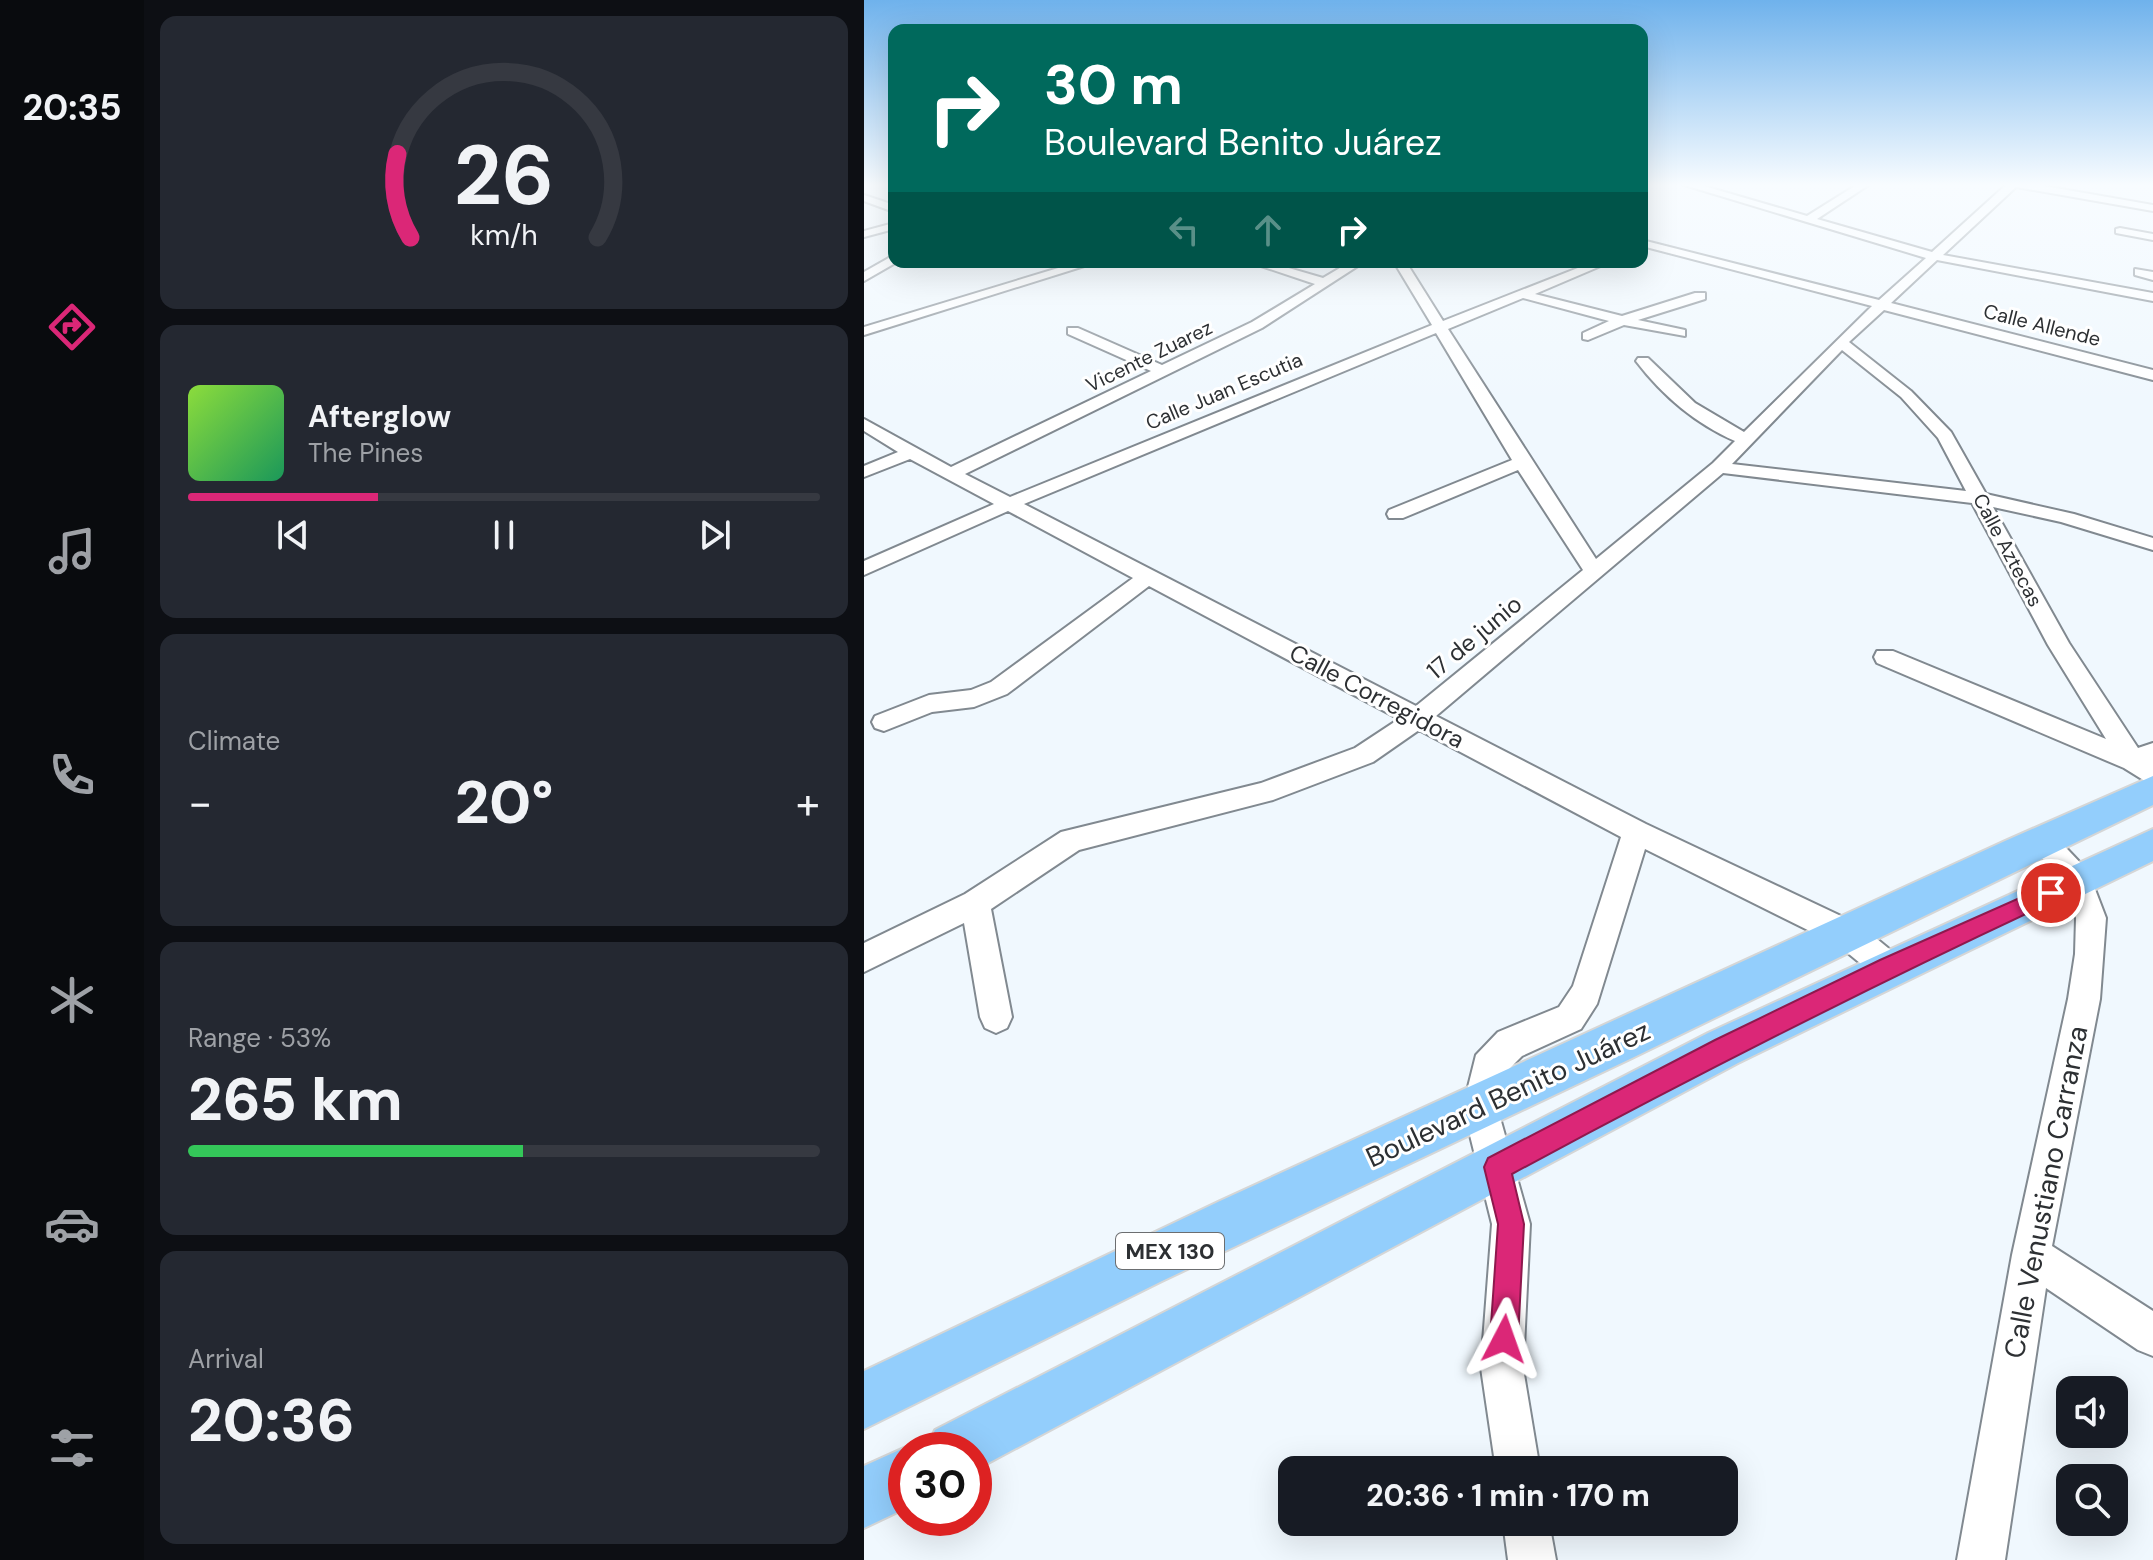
<!DOCTYPE html>
<meta charset="utf-8">
<style>
:root{--surface:#171b24;--page:#242831;--text:#f1f3f6;--muted:#9ea1a6;--line:#363941;--accent:#db2777}
body{margin:0;font-family:"DM Sans",sans-serif;background:var(--page);color:var(--text);height:100vh;display:flex;flex-direction:column;font-size:30px;white-space:nowrap}
*{box-sizing:border-box;margin:0}
p{font-size:26px;color:var(--muted)}
.icon{flex:none;width:44px;height:44px;fill:none;stroke:currentColor;stroke-width:2;stroke-linecap:round;stroke-linejoin:round}
.map{position:relative;flex:1;overflow:hidden}
.panel{display:flex;flex-direction:column;gap:16px;padding:16px;background:#0d0f14;width:720px}
.panel>*{flex:none}
.banner{position:absolute;left:24px;top:24px;width:760px;height:244px;border-radius:16px;box-shadow:0 8px 32px #0002;background:#00695c;color:#fff;overflow:hidden}
.tools{position:absolute;left:1192px;top:1376px;display:grid;gap:16px}
.tools a{display:grid;place-items:center;width:72px;height:72px;border-radius:16px;background:var(--surface);box-shadow:0 8px 32px #0002;font-size:40px}
.speed{position:absolute;left:24px;top:1432px;display:flex;gap:16px;font-size:40px;font-weight:700;text-align:center}
.speed>*{display:grid;place-content:center;width:104px;height:104px;border-radius:50%;background:var(--surface);box-shadow:0 8px 32px #0002;line-height:1}
.speed .limit{border:12px solid #d22;background:#fff;color:#111}
.pin{position:absolute;display:grid;place-items:center;width:68px;height:68px;color:#fff;margin:-34px;border:4px solid #fff;border-radius:50%;box-shadow:0 2px 8px #0007}
.me{position:absolute;width:88px;margin:-44px;rotate:4deg;stroke-linejoin:round;filter:drop-shadow(0 0 6px #0008)}
.turn{display:flex;align-items:center;gap:28px;height:168px;padding:0 24px;font-size:36px}
.turn .icon{width:104px;height:104px;stroke-width:2.5}
.turn b{display:block;font-size:56px;line-height:68px}
.lanes{display:flex;align-items:center;height:76px;padding:0 24px;background:#0003;justify-content:center;gap:40px;direction:ltr}
.lanes .off{opacity:.35}
.big{font-size:60px;font-weight:800;line-height:1.1}
.panel .widget{flex:1;display:flex;flex-direction:column;justify-content:center;gap:12px;min-width:0;padding:0 28px;border-radius:16px;background:var(--page)}
.panel .dial{align-items:center;gap:0}
.dial svg{height:208px;overflow:visible;fill:none;stroke:var(--line);stroke-width:7;stroke-linecap:round;text-anchor:middle}
.dial text{fill:var(--text);stroke:none}
.song{display:flex;align-items:center;gap:24px}
.cover{width:96px;height:96px;border-radius:12px;background:linear-gradient(135deg,hsl(90 70% 55%),hsl(150 70% 35%))}
.played{height:8px;border-radius:4px;background:linear-gradient(90deg,var(--accent) 30%,var(--line) 30%)}
.keys{display:flex;justify-content:space-around;direction:ltr}
.heat{display:flex;justify-content:space-between;align-items:center;font-size:44px;direction:ltr}
.charge{height:12px;border-radius:6px;background:linear-gradient(90deg,#34c759 53%,var(--line) 0)}
.trip{position:absolute;left:414px;top:1456px;width:460px;height:80px;border-radius:16px;background:var(--surface);box-shadow:0 8px 32px #0002;font-weight:800;line-height:80px;text-align:center}
main{display:flex;flex:1;min-height:0}
.menu{display:flex;flex-direction:column;width:144px;justify-content:space-around;align-items:center;background:#090b0e;color:var(--muted)}
.menu .icon{width:56px;height:56px}
.menu .current{color:var(--accent)}
.menu b{font-size:36px;color:var(--text)}
.map>svg:first-child{display:block}
.lines{fill:none;stroke-linecap:round;stroke-linejoin:round}
.minor-casing{stroke:#818990;stroke-width:4}
.major-casing{stroke:#d5d6d6;stroke-width:4}
.minor{fill:#fff;fill-rule:evenodd}
.major{fill:#93cefc;fill-rule:evenodd}
.route{fill:#db2777;stroke:#8e194d;stroke-width:2}
.labels{text-anchor:middle;dominant-baseline:central;stroke-width:6;stroke-linejoin:round;paint-order:stroke}
.far-street-label{font-size:20px;fill:#2d3033;stroke:#fff}
.shield{fill:#fff;stroke:#6c6e70;stroke-width:2}
.shield-label{font-size:22px;font-weight:bold;fill:#2d3033}
.street-label{font-size:24px;fill:#2d3033;stroke:#fff}
.near-street-label{font-size:28px;fill:#2d3033;stroke:#fff}
</style>
<main>
<nav class="menu">
<b>20:35</b>
<svg class="icon current" aria-label="directions" viewBox="0 0 24 24"><path d="M12 3l9 9-9 9-9-9zM9 14v-3h6M13 9l2 2-2 2"/></svg>
<svg class="icon" aria-label="music" viewBox="0 0 24 24"><path d="M9 18V5l10-2v13"/><circle cx="6" cy="18" r="3"/><circle cx="16" cy="16" r="3"/></svg>
<svg class="icon" aria-label="phone" viewBox="0 0 24 24"><path d="M5 4h4l2 5-3 2q2 4 5 5l2-3 5 2v4C11 20 4 13 5 4z"/></svg>
<svg class="icon" aria-label="climate" viewBox="0 0 24 24"><path d="M12 3v18M4 7l16 10M4 17L20 7"/></svg>
<svg class="icon" aria-label="car" viewBox="0 0 24 24"><path d="M5 17H2v-5l4-1 3-4h7l3 4 3 1v5h-3M9 17h6M6 11h13"/><circle cx="7" cy="17" r="2"/><circle cx="17" cy="17" r="2"/></svg>
<svg class="icon" aria-label="filters" viewBox="0 0 24 24"><path d="M4 7h16M4 17h16"/><circle cx="9" cy="7" r="2"/><circle cx="15" cy="17" r="2"/></svg>
</nav>
<section class="panel">
<div class="widget dial"><svg viewBox="0 0 100 80">
<path d="M14 69A42 42 0 1 1 86 69"/>
<path d="M14 69A42 42 0 0 1 9 37" stroke="#db2777"/>
<text x="50" y="56" font-size="32" font-weight="700">26</text>
<text x="50" y="72" font-size="11">km/h</text>
</svg></div>
<div class="widget">
<div class="song"><i class="cover"></i><div><b>Afterglow</b><p>The Pines</p></div></div>
<div class="played"></div>
<div class="keys"><svg class="icon" aria-label="previous" viewBox="0 0 24 24"><path d="M18 5L8 12l10 7zM5 5v14"/></svg><svg class="icon" aria-label="pause" viewBox="0 0 24 24"><path d="M8 5v14M16 5v14"/></svg><svg class="icon" aria-label="next" viewBox="0 0 24 24"><path d="M6 5l10 7-10 7zM19 5v14"/></svg></div>
</div>
<div class="widget"><p>Climate</p>
<div class="heat"><a>−</a><b class="big">20°</b><a>+</a></div>
</div>
<div class="widget"><p>Range · 53%</p><b class="big">265 km</b><div class="charge"></div></div>
<div class="widget"><p>Arrival</p><b class="big">20:36</b></div>
</section>
<div class="map">
<svg width="1289" height="1560" viewBox="0 0 1289 1560">
<rect width="100%" height="100%" fill="#f0f8fe"/>
<g class="lines">
<g class="minor-casing">
<g id="minor">
<path d="M817 184H833L943 216 994 184H1006L953 219 1068 252 1143 184H1169L1289 205V211L1152 187 1079 255 1289 293V301L1073 260 1027 303 1289 370V380L1020 310 985 342 1047 391 1087 432 1122 494 1210 514 1289 538V550L1197 522 1129 507 1205 643 1274 748 1289 743V786L1260 768 1013 663 1010 657 1013 651H1029L1242 739 1184 645 1108 503 859 473 572 716 782 824 996 925 1035 957 1040 967 1035 977 1024 982 1013 977 974 945 781 849 733 1004 717 1029 658 1056 639 1075 633 1107 666 1224 659 1368 676 1470H632L617 1368 628 1224 599 1107 612 1055 634 1032 695 1007 709 986 757 837 555 730 509 762 409 800 215 850 127 909 148 1017 143 1028 132 1033 121 1028 116 1017 100 923 0 972V943L101 894 197 832 397 783 491 748 535 719 285 586 143 694 110 707 68 712 20 731 11 728 8 722 11 716 65 695 107 690 127 682 269 578 144 511 0 575V561L130 504 46 459 0 477V466L34 452 0 431V419L87 467 287 371 204 334V328H214L298 365 388 322 451 284 385 262H404L459 278 486 262H500L398 328 101 474 146 497 568 325 530 262H542L579 321 729 262H746L671 294 758 316 831 293H841V299L774 320 821 330V336L760 325 724 340 719 339V333L745 321 659 298 584 329 732 559 849 463 871 441C832 424 798 395 772 361L774 358H784L831 403 880 432 1008 306 778 246V240L1015 300 1062 258ZM572 333 648 460 525 510 523 514 525 518H539L654 470 719 570 552 706 160 504ZM978 350 1037 397 1074 438 1102 491 868 464Z"/>
<path d="M0 195 30 205V212L0 201Z"/>
<path d="M30 223V229L0 237V231Z"/>
<path d="M1256 228 1289 234V240L1252 233V229Z"/>
<path d="M30 255V262H33L0 281V272Z"/>
<path d="M214 262H233L0 335V327Z"/>
<path d="M1271 269 1289 272V280L1271 275Z"/>
<path d="M1177 828 1187 832 1224 871 1242 918 1236 999 1188 1246 1289 1311V1356L1274 1350 1182 1288 1141 1560H1093L1148 1255 1204 999 1211 954 1212 918 1202 887 1163 840 1167 832Z"/>
<path d="M639 1522H685L692 1560H644Z"/>
</g>
</g>
<g class="major-casing">
<g id="major">
<path d="M1289 776V805L766 1059 298 1281 0 1429V1371L356 1201 1141 841Z"/>
<path d="M1289 829V861L874 1063 111 1470 110 1450H62L71 1430 844 1033Z"/>
<path d="M42 1447 50 1450H42V1508L0 1528V1466Z"/>
</g>
</g>
<use href="#minor" class="minor"/>
<use href="#major" class="major"/>
</g>
<linearGradient id="sky" x2="0" y2="1"><stop stop-color="#6fb2ec"/><stop offset="0.46" stop-color="#f8fcff"/><stop offset="1" stop-color="#f8fcff" stop-opacity="0"/></linearGradient>
<rect width="1289" height="402" fill="url(#sky)"/>
<path class="route" d="M1187 884 1194 886 1197 893 1194 899C1009 985 828 1077 648 1174L660 1224 654 1339 650 1350 640 1354 630 1350 626 1339 634 1224 620 1167 624 1158 851 1040 1016 960Z"/>
<g class="labels">
<g class="far-street-label">
<text transform="translate(1178 325) rotate(14)">Calle Allende</text>
<text transform="translate(285 356) rotate(-26)">Vicente Zuarez</text>
<text transform="translate(360 391) rotate(-23)">Calle Juan Escutia</text>
<text transform="translate(1144 550) rotate(62)">Calle Aztecas</text>
</g>
<rect class="shield" x="252" y="1233" width="108" height="36" rx="6"/>
<g class="shield-label">
<text x="306" y="1251">MEX 130</text>
</g>
<g class="street-label">
<text transform="translate(610 637) rotate(-40)">17 de junio</text>
<text transform="translate(513 696) rotate(28)">Calle Corregidora</text>
</g>
<g class="near-street-label">
<text transform="translate(644 1094) rotate(-25)">Boulevard Benito Juárez</text>
<text transform="translate(1182 1192) rotate(-79)">Calle Venustiano Carranza</text>
</g>
</g>
</svg>
<div class="tools">
<a><svg class="icon" aria-label="sound" viewBox="0 0 24 24"><path d="M4 9h4l5-4v14l-5-4H4zM17 9q2 3 0 6"/></svg></a>
<a><svg class="icon" aria-label="search" viewBox="0 0 24 24"><circle cx="10" cy="10" r="6"/><path d="M15 15l6 6"/></svg></a>
</div>
<div class="speed"><div class="limit">30</div></div>
<div class="pin" style="left:1187px;top:893px;background:#d93025"><svg class="icon" aria-label="arrive" viewBox="0 0 24 24"><path d="M6 21V4h12l-3 4 3 4H6"/></svg></div>
<svg class="me" style="left:640px;top:1339px" viewBox="-20 -20 40 40"><path d="M0-17L14 15 0 8-14 15z" fill="#db2777" stroke="#fff" stroke-width="4"/></svg>
<div class="trip">20:36 · 1 min · 170 m</div>
<div class="banner">
<div class="turn"><svg class="icon" aria-label="right" viewBox="0 0 24 24"><path d="M7 20v-9h11M14 6l5 5-5 5"/></svg><div><b>30 m</b>Boulevard Benito Juárez</div></div>
<div class="lanes"><svg class="icon off" aria-label="left" viewBox="0 0 24 24"><path d="M17 20v-9H6M10 6l-5 5 5 5"/></svg><svg class="icon off" aria-label="ahead" viewBox="0 0 24 24"><path d="M12 20V5M6 11l6-6 6 6"/></svg><svg class="icon" aria-label="right" viewBox="0 0 24 24"><path d="M7 20v-9h11M14 6l5 5-5 5"/></svg></div>
</div>
</div>
</main>
